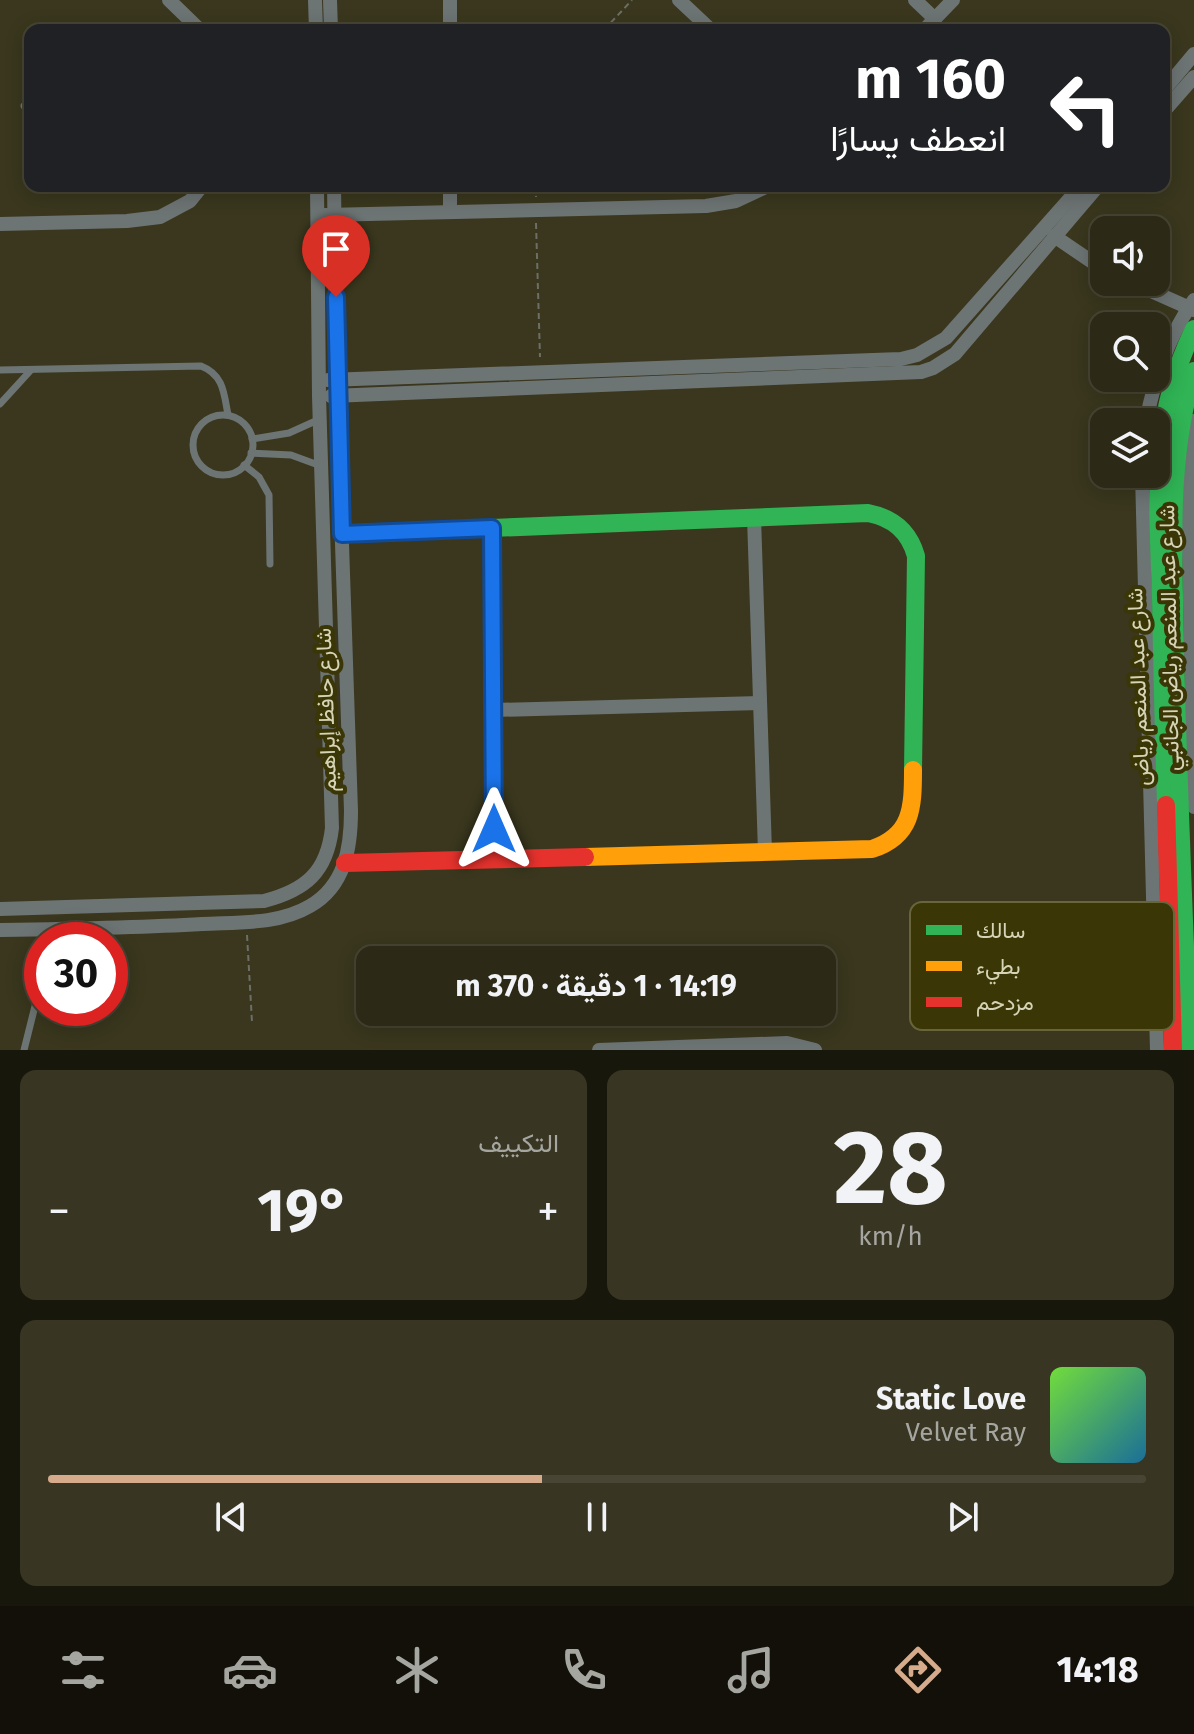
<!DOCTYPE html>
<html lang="ar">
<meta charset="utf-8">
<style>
:root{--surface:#2c2916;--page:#383523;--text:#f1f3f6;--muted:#a6a6a1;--line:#484535;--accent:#d6ab8b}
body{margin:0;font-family:"Fira Sans",Vazirmatn,sans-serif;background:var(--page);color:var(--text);direction:rtl;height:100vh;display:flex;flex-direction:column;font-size:30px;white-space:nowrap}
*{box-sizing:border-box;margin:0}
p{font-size:26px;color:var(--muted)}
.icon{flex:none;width:44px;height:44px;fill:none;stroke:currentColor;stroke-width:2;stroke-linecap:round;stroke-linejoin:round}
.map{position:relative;height:1050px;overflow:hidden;direction:ltr}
.drawer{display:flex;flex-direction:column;gap:20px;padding:20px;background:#18170c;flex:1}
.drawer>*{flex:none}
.guide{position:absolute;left:24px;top:24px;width:1146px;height:168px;border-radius:16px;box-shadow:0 4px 20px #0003,0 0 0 2px var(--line);direction:rtl;background:#202124;color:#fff;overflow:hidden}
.fabs{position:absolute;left:1090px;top:216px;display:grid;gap:16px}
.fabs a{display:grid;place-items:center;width:80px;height:80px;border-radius:16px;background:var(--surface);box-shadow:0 4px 20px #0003,0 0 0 2px var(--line);font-size:40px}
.speed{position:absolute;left:24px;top:922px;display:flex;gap:16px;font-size:40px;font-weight:700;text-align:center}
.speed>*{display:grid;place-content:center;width:104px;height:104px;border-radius:50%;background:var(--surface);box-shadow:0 4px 20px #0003,0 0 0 2px var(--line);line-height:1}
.speed .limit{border:12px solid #d22;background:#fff;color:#111}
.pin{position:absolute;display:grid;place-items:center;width:68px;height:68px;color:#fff;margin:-82px -34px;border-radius:50% 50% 50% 0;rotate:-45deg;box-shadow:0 0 8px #0007}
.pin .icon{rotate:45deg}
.me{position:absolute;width:88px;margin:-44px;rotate:0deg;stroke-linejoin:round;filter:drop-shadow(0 0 6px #0008)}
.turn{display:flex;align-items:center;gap:28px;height:168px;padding:0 32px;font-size:36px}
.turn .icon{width:104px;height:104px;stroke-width:2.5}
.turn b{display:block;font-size:56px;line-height:68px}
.big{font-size:60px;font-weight:700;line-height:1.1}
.drawer .tile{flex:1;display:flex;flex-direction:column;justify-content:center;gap:12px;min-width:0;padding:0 28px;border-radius:16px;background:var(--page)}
.drawer .dial{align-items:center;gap:0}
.dial b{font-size:104px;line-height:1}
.song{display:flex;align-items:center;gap:24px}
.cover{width:96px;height:96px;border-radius:12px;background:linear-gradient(135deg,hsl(100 70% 55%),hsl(200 70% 35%))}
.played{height:8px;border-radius:4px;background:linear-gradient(90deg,var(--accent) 45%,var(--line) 45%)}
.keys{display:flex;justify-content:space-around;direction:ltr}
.heat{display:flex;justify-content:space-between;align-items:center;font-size:44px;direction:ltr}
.drawer .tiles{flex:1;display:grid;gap:20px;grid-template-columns:1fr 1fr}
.tile:last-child{grid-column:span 2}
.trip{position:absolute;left:356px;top:946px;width:480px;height:80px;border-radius:16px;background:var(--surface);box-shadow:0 4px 20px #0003,0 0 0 2px var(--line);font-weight:700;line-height:80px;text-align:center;direction:rtl}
.tabs{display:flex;height:128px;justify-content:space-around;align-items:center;background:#121009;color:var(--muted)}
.tabs .icon{width:56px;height:56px}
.tabs .active{color:var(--accent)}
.tabs b{font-size:36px;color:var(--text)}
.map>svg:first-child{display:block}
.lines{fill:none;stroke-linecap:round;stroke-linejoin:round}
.path{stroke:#6d6f66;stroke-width:2;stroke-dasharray:6 4;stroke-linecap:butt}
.lane{stroke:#6d7474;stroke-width:7}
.street{stroke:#6d7474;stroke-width:14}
.fast{stroke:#30b455;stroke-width:18}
.slow{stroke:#ff9f0a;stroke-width:18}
.jam{stroke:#e5322d;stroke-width:18}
.route-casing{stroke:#114b97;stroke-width:20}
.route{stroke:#1a73e8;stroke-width:14}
.labels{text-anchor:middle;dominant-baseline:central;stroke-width:8;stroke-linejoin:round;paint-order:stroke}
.street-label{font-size:22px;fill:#d6d4b6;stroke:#3a3606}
.key{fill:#3a3606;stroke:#69653b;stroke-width:2}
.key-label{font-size:22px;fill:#d6d4b6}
</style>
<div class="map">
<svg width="1194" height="1050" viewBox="0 0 1194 1050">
<rect width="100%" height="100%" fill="#3a371e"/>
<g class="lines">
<g class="path">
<path d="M604 30 632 0"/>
<path d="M535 186 536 197"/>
<path d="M536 223 540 357"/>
<path d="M247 935 252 1022"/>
</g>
<g class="lane">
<path d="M24 106 30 105"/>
<path d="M0 370 201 366C224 375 224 394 228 415"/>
<path d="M0 404 31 370"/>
<circle cx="223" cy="445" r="30"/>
<path d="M252 439 289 433 320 419"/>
<path d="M251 453 291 455 321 466"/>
<path d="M244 465 259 477 269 495 270 564"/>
<path d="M41 929 42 942"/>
<path d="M24 1050 35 1006 42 962"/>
</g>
<g class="street">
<path d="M169 0 200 30"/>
<path d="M315 0 316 30"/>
<path d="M330 0 331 30"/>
<path d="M450 0V30"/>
<path d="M679 0 711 30"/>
<path d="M915 0 935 19"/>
<path d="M924 30 953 0"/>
<path d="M1164 90 1194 54"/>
<path d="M1164 111 1194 77"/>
<path d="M450 186V212"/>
<path d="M325 215 706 206 736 201 768 186"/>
<path d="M0 224 127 221 160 217 190 201 202 186"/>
<path d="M1054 236 1104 270"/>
<path d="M1131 282 1194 310"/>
<path d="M328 380 901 359 917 355 946 338 1081 186"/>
<path d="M331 396 921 372 933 368 955 354 1098 186"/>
<path d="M1194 421 1190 447 1188 499 1194 807"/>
<path d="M1146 422C1154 380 1169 335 1194 300"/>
<path d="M1142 474 1157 1050"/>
<path d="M754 517 765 852"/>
<path d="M492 528 495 859"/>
<path d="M494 710 760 703"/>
<path d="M0 909 264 901C306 890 327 872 332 828L319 396 317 186"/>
<path d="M0 930C67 929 135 928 202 924 237 922 278 925 310 906 345 886 351 848 351 811L337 395 334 186"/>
<path d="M599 1050 787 1043 815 1050"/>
</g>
<g class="fast">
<path d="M342 534 868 513C893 518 909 531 916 556L913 770"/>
<path d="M1166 805C1164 736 1162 667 1161 598 1158 498 1149 422 1194 329"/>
<path d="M1189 1050C1184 916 1178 782 1175 649 1174 555 1166 462 1194 371"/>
</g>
<path class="slow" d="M585 857 872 849C912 836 913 808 913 770"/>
<g class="jam">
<path d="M1166 805 1173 1050"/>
<path d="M345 863 585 857"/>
</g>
</g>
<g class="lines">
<g class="route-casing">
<path id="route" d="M336 297 342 534 492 528 494 829"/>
</g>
<use href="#route" class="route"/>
</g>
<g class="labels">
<g class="street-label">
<text transform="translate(1169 638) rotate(-91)">شارع عبد المنعم رياض الجانبي</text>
<text transform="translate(1138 687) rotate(-92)">شارع عبد المنعم رياض</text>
<text transform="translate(326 710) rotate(-92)">شارع حافظ إبراهيم</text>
</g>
</g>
<rect x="910" y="902" width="264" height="128" rx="12" class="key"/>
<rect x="926" y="925" width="36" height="10" fill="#30b455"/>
<rect x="926" y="961" width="36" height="10" fill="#ff9f0a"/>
<rect x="926" y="997" width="36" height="10" fill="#e5322d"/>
<g class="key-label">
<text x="976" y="938">سالك</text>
<text x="976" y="974">بطيء</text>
<text x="976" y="1010">مزدحم</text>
</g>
</svg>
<div class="fabs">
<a><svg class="icon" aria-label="sound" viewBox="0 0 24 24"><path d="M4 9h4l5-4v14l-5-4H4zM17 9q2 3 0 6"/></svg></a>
<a><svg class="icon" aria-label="search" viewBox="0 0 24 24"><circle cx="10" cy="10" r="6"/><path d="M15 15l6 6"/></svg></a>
<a><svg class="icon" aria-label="layers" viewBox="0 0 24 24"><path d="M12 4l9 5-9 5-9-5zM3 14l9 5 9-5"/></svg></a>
</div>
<div class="speed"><div class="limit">30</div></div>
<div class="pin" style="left:336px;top:297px;background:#d93025"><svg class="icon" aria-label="arrive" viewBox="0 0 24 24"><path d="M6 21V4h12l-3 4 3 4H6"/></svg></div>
<svg class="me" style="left:494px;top:829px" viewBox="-20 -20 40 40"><path d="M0-17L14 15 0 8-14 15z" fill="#1a73e8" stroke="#fff" stroke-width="4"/></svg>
<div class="trip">14:19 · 1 دقيقة · 370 m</div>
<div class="guide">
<div class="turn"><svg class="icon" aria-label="left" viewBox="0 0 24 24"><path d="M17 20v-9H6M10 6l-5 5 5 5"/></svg><div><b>160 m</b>انعطف يسارًا</div></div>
</div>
</div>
<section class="drawer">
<div class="tiles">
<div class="tile dial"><b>28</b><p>km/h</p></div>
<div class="tile"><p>التكييف</p>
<div class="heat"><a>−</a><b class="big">19°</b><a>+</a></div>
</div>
<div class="tile">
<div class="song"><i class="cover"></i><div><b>Static Love</b><p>Velvet Ray</p></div></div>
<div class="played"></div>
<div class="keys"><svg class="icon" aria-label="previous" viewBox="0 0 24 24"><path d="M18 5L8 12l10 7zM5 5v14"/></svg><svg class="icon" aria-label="pause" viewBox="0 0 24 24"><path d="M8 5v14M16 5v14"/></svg><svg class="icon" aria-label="next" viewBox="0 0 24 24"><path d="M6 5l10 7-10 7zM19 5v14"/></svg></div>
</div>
</div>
</section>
<nav class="tabs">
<b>14:18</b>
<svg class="icon active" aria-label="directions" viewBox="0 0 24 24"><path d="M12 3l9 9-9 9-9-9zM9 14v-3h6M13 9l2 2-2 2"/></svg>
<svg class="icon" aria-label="music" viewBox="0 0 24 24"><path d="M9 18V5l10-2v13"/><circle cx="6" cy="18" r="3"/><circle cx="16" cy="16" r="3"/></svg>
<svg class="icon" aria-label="phone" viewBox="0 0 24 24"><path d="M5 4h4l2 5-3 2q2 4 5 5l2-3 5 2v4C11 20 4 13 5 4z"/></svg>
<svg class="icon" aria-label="climate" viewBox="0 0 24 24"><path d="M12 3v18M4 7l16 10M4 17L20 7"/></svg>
<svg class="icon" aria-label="car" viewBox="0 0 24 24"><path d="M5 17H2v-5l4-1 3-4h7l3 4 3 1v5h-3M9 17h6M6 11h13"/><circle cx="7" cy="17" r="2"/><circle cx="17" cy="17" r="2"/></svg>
<svg class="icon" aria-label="filters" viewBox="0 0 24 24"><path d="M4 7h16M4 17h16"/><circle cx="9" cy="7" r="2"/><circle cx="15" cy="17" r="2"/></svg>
</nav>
